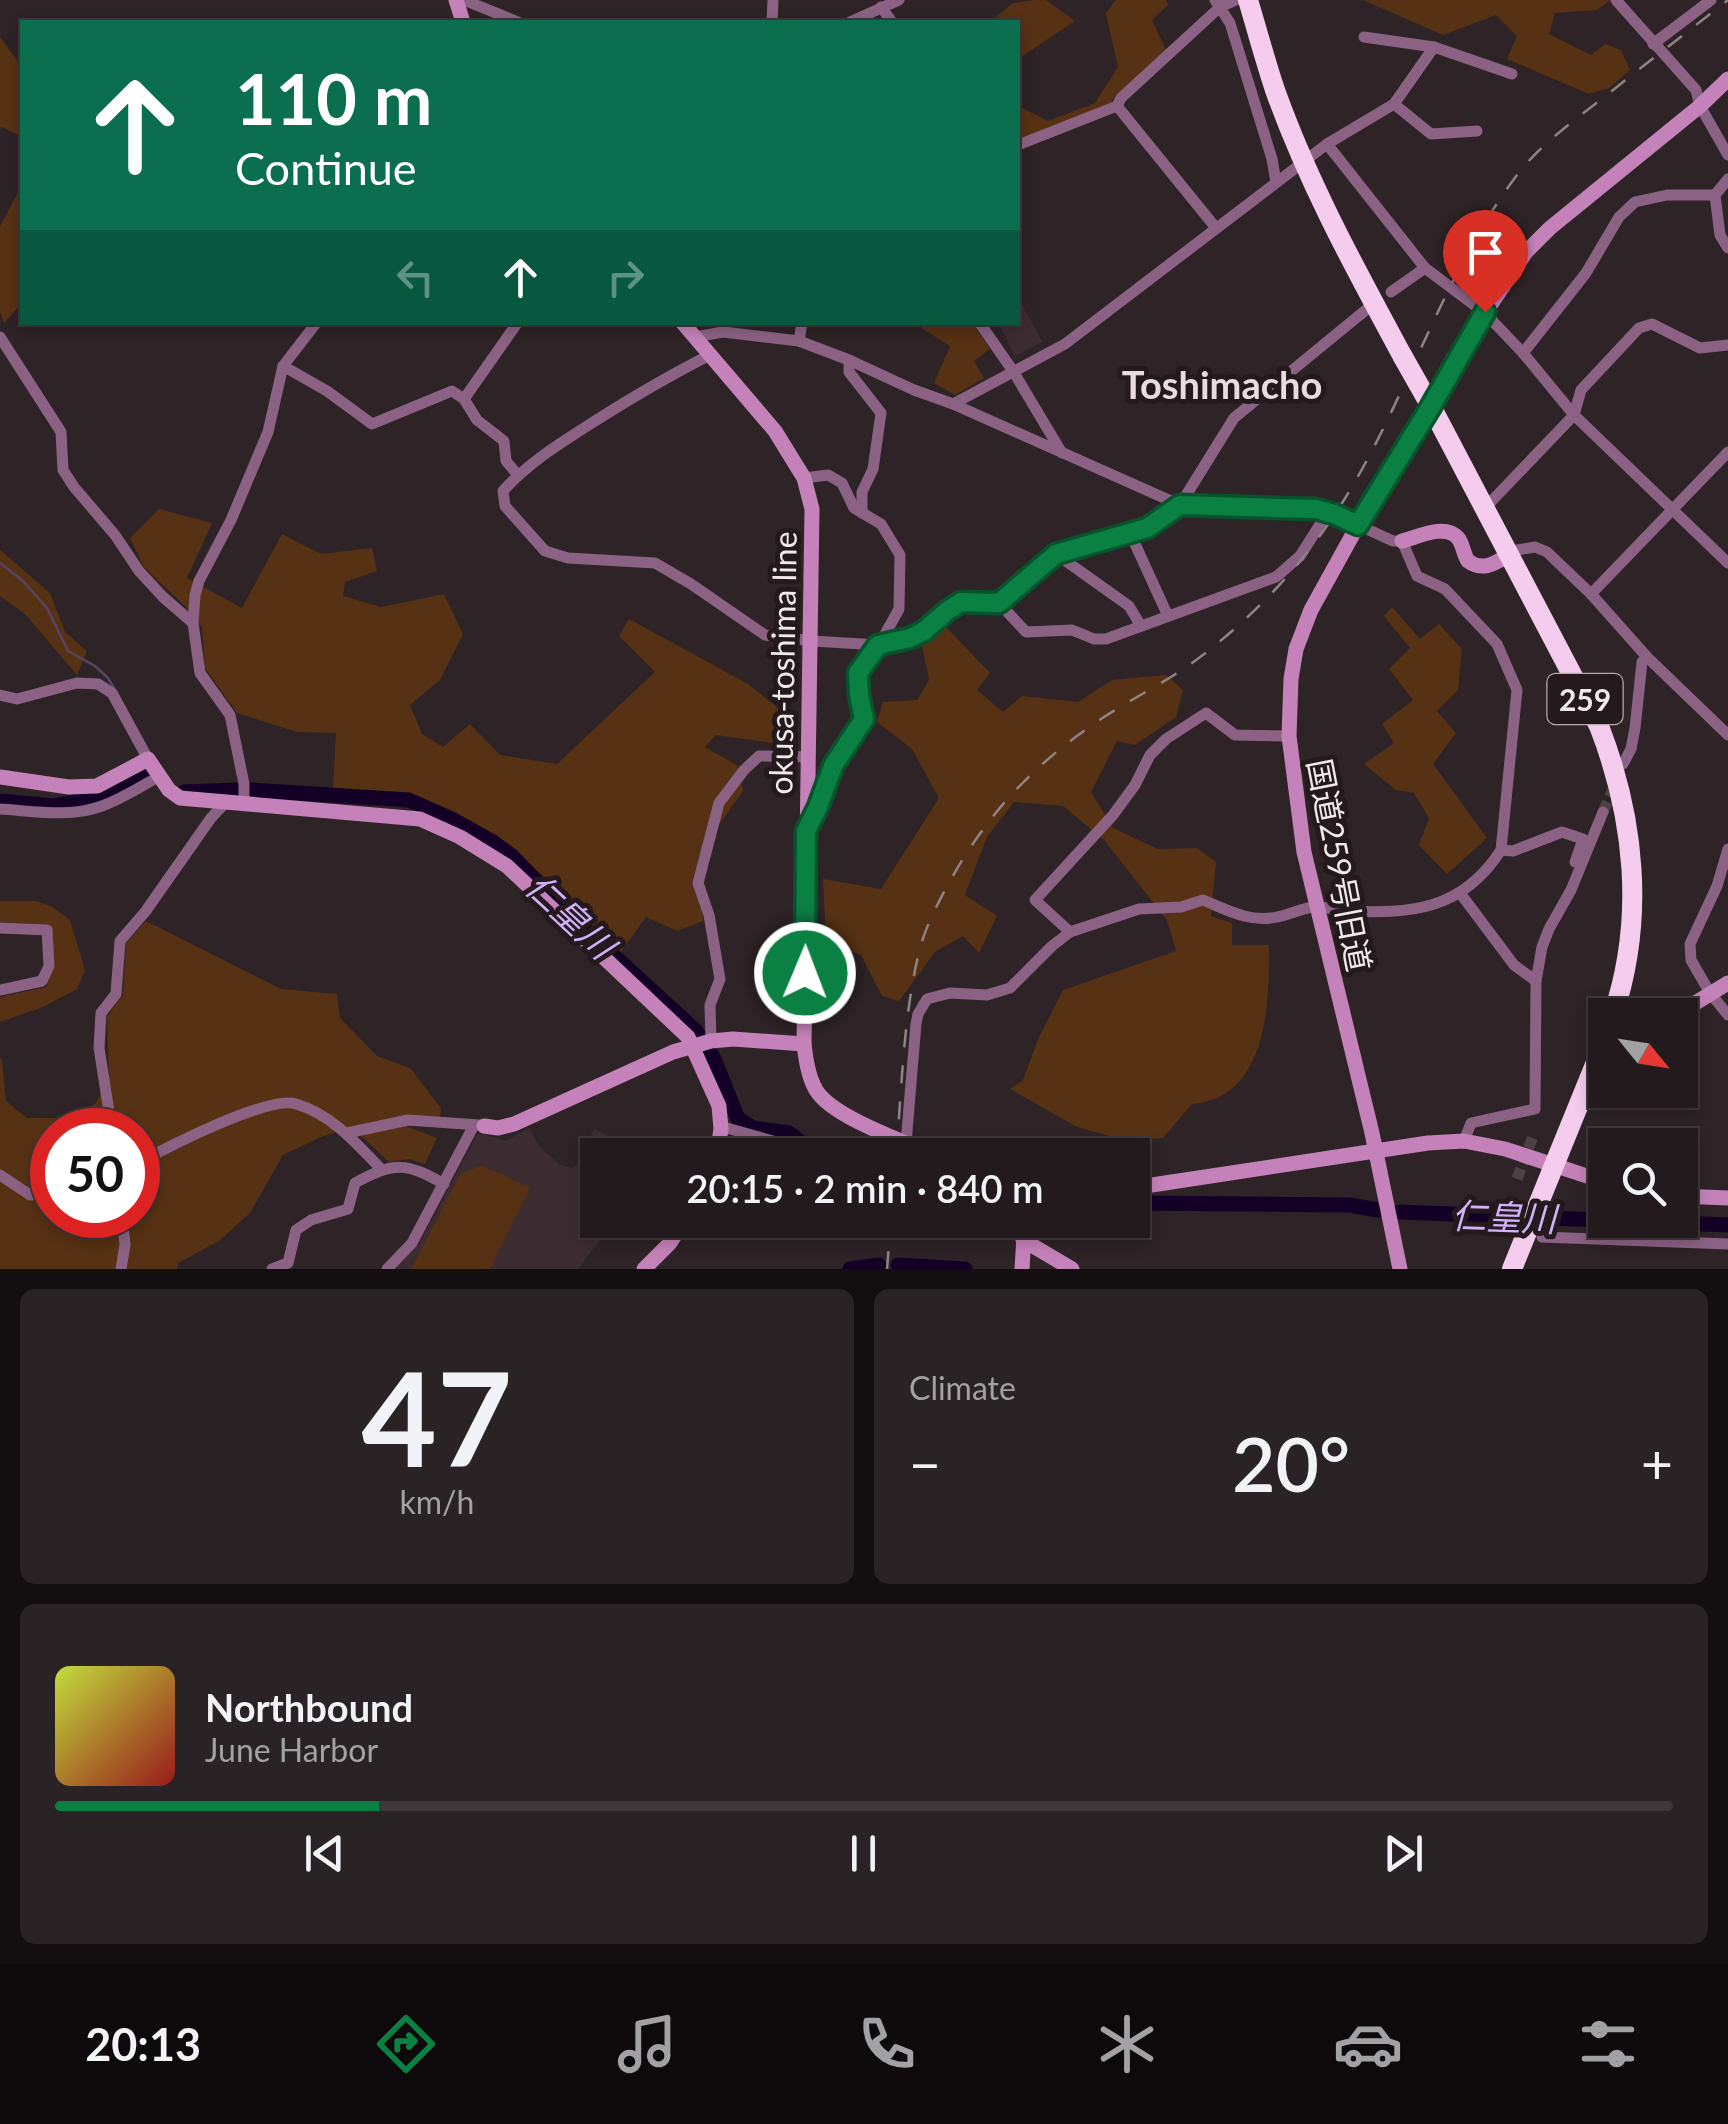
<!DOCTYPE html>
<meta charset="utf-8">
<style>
:root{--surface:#221a1c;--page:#2a2325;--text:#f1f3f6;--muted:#a2a1a3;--line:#3f383b;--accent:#0b8043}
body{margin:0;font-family:Lato,"Noto Sans JP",sans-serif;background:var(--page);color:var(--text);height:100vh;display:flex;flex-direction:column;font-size:38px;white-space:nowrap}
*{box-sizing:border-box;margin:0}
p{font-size:32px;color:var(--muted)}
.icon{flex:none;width:55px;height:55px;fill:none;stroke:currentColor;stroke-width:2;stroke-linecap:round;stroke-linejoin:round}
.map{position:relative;height:1269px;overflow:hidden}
.panel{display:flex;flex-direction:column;gap:20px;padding:20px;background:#130e0f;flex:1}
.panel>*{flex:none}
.banner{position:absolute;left:20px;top:20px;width:1000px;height:305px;border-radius:0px;box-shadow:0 5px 15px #0003,0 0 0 2px var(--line);background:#0b6e4f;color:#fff;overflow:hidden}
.needle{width:65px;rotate:120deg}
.controls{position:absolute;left:1588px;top:998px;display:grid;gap:20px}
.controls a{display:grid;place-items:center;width:110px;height:110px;border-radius:0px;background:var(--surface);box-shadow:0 5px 15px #0003,0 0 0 2px var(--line);font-size:50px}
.speed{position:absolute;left:30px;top:1108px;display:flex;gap:20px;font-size:50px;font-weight:700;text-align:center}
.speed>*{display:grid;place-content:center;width:130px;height:130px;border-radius:50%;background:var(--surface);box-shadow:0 5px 15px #0003,0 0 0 2px var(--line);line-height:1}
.speed .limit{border:15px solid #d22;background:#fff;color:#111}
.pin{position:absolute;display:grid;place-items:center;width:85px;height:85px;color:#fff;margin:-102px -42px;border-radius:50% 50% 50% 0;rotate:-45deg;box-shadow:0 0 10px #0007}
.pin .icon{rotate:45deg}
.me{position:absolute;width:110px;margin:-55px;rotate:1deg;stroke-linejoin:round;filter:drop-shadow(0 0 8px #0008)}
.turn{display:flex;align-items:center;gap:35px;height:210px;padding:0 50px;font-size:45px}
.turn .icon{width:130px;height:130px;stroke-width:2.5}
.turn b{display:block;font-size:70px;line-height:85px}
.lanes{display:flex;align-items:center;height:95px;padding:0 50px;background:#0003;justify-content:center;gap:50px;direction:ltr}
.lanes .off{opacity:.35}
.big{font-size:75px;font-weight:600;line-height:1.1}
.panel .widget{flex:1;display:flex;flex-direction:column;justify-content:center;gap:15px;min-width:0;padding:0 35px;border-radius:15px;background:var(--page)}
.panel .dial{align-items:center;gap:0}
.dial b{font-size:130px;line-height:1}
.song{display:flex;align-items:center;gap:30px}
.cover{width:120px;height:120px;border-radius:15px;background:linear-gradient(135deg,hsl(70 70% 55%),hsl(0 70% 35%))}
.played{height:10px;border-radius:5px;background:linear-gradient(90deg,var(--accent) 20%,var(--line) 20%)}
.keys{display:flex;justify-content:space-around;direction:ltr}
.heat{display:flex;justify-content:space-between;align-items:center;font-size:55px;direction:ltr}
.panel .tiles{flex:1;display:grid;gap:20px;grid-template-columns:1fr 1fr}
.widget:last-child{grid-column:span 2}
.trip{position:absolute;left:580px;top:1138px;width:570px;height:100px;border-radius:0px;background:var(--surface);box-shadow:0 5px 15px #0003,0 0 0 2px var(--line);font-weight:600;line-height:100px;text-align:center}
.dock{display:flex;height:160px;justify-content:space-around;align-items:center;background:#0e0a0b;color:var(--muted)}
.dock .icon{width:70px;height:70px}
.dock .on{color:var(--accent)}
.dock b{font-size:45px;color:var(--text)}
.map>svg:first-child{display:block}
.built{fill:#3d2c31}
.green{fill:#573113;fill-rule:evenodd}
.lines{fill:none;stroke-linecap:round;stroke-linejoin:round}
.stream{stroke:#564661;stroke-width:2.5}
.river{stroke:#140026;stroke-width:15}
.street-tunnel{stroke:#4b4144;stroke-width:11;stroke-dasharray:11 5.5;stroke-linecap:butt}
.street{stroke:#8c6284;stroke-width:11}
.secondary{stroke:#c582ba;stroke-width:15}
.highway{stroke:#f6ccee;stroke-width:20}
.rail{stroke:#8e8486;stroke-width:2.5;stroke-dasharray:18 18;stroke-linecap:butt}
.highway-bridge{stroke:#f6ccee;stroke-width:20}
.route-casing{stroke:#07532c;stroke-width:25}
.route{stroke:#0b8043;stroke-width:18}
.labels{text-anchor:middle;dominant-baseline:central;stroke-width:10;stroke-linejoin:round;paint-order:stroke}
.shield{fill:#241a1d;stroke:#b4acad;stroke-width:2.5}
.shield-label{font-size:30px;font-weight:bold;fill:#f1eaeb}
.street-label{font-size:32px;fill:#f1eaeb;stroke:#241a1d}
.water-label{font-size:35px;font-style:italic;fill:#d2b1fa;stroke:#241a1d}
.quarter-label{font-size:38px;font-weight:bold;fill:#e9dbdf;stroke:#241a1d}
</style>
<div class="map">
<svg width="1728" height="1269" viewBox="0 0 1728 1269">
<rect width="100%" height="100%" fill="#2e2326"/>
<g class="built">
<path d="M1019 298 1042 342 1015 356 998 323 1018 322V299Z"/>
<path d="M529 1128 539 1146 560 1165 572 1168 577 1165 594 1129 649 1155H598V1220H615L578 1269H396L399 1263 419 1244 478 1133 506 1141Z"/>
</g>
<g class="green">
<path d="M1034 0H1046L1075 21 1018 59V22H990L1013 3Z"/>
<path d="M1116 0H1166L1168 5 1152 20 1167 52 1116 95 1110 104 1018 140V106L1048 121 1095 103 1118 67 1106 13Z"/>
<path d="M1363 0H1611L1597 10 1555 13 1549 34 1591 55 1605 44 1621 50 1630 70 1609 88 1589 94 1507 59 1517 36 1496 15 1443 35Z"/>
<path d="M0 37 22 67V137L2 127 0 128Z"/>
<path d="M22 185V303L4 323 0 312V226Z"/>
<path d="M914 323H972L990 349 974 361 984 378 955 395 934 383 950 346Z"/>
<path d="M159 509 212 523 187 578 242 608 282 534 321 554 372 548 377 571 345 582 343 596 381 607 444 594 463 634 440 680 410 705 422 734 443 747 470 724 500 755 557 764 655 672 619 636 629 619 748 684 778 708 779 744 716 735 705 747 738 766 743 791 702 849 692 883 702 904 703 921 677 931 646 917 620 953 548 880 497 837 412 796 333 789 336 733 297 732 237 713 205 668 202 627 191 612 144 567 130 538Z"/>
<path d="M0 550 50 593 65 632 87 651 77 675 25 614 0 596Z"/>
<path d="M1392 607 1420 639 1439 624 1462 649 1458 690 1437 711 1456 733 1433 764 1487 838 1447 874 1419 845 1429 818 1414 793 1396 790 1364 764 1394 743 1382 724 1413 700 1389 669 1410 648 1384 616Z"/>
<path d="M946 627 990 673 977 690 1003 712 1022 696 1078 702 1112 680 1166 675 1183 690 1176 717 1135 745 1117 741 1091 792 1113 828 1158 849 1197 848 1216 862 1211 916 1232 923V945H1269C1270 1003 1267 1099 1192 1104L1163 1138 1124 1140 1077 1127 1010 1089 1023 1080 1039 1037 1063 990 1176 951 1167 920 1104 840 1063 806 1014 802 987 837 965 895 997 916 979 953 963 936 935 952 899 1001 882 996 861 955 826 942 823 879 881 889 939 798 912 749 877 722 883 702 917 700 929 680 922 646Z"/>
<path d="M0 901H35L51 906 70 920 85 970 77 989 43 1007 0 1022V997L46 987 55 964 50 925 0 922Z"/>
<path d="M146 921 281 989 337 994 340 1018 377 1056 410 1068 441 1108 440 1117 403 1116 408 1127 437 1138 425 1164 409 1159 389 1162 352 1127 321 1137 283 1155 250 1213 219 1241 178 1263 177 1269H0V1058L2 1060 6 1101 27 1118H69L95 1104 109 1080 107 1016 123 995 126 943ZM52 1130H138V1215H52Z"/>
<path d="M481 1165 530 1188 490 1269H411L460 1175Z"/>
</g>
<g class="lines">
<path class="stream" d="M0 563 23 581 47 608 68 651 95 666 108 678 114 688"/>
<g class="river">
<path d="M251 790 409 800 452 819 493 842 512 856 565 911 696 1031 714 1059 738 1119 753 1128 789 1133 817 1155"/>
<path d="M184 792 238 790"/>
<path d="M0 801 53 806 96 798 147 772"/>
<path d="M1132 1203 1349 1205 1378 1210"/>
<path d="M1400 1212 1728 1225"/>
<path d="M898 1265 965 1269"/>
<path d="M850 1269 879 1265"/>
</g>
<g class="street-tunnel">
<path d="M1603 812 1616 782"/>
<path d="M1517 1179 1533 1136"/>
</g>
<g class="street">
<path d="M464 0 518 22"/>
<path d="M1215 0 1230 23 1272 159 1276 182"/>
<path d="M1616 0 1696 90 1700 106 1728 155"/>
<path d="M881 7 892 22"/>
<path d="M772 22 773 0"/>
<path d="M850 22 899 0"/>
<path d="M1364 37 1434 47 1512 74"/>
<path d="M1653 44 1711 0"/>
<path d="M1394 104 1431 134 1477 131"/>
<path d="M1117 106 1121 98 1220 7 1236 0"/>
<path d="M1327 144 1394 104 1434 47"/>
<path d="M1018 145 1117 106 1216 228"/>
<path d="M1728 179 1715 195 1720 235 1728 248"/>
<path d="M1391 292 1425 268"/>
<path d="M979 322 1013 371 1062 453"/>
<path d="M0 337 61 432 63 470 74 487 115 535 139 571 163 597 193 623"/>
<path d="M695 337 723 332 799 341 849 360 914 390 953 404 1180 505 1316 509 1334 514 1393 541H1402L1417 576 1445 589 1497 644 1517 690 1501 850C1462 911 1410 914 1345 911 1335 910 1324 906 1314 907 1302 908 1289 915 1277 917 1250 923 1227 910 1203 900L1181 907 1139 909 1070 932 1052 946 1010 988 987 995 950 993 927 999 918 1014 916 1024 906 1143"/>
<path d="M799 341 802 322"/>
<path d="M1523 353 1586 273 1619 217 1635 202 1667 195H1715"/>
<path d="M710 355C670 375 633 397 595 421 562 442 529 462 503 491L505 506 545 551 568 558 655 563 691 584 765 635 812 641 879 645 910 638 923 631 947 611 961 603H999L1056 554 1147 528 1180 505 1234 418 1367 309"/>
<path d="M849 360V372L881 413 873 469 862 492V513"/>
<path d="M283 366 327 391 372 424 452 391 464 399 477 420 504 441 506 461 518 475"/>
<path d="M464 399 518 322"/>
<path d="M953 404 1065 344 1327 144 1425 268 1485 313 1523 353 1574 415 1728 563"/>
<path d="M804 478 828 475 842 483 854 508 881 524 900 555 899 609 879 645 858 673 859 695 864 719 833 766 818 807 810 823"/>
<path d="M1484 509 1574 415 1581 390 1639 328 1652 324 1700 348 1728 345"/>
<path d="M1130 533 1168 616"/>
<path d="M1056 554 1129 606 1141 626"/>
<path d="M1509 555 1517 550 1535 547 1547 552 1591 594 1647 657 1728 735"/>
<path d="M1591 594 1728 452"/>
<path d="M999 603 1026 632 1072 630 1094 639H1106L1276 577 1300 556 1328 512"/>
<path d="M0 695 17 699 77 683 98 684 112 693 148 759"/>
<path d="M1623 764 1631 749 1635 728 1642 662 1647 657"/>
<path d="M244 802V784L230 715 200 673 193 623 195 595 199 581 231 520 268 432 283 366 317 322"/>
<path d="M0 809C34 811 70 818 102 806 122 799 140 787 158 777"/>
<path d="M1728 849 1717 886 1690 944 1691 960 1710 993 1728 1015"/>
<path d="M1501 850 1513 851 1562 832 1583 839 1575 862"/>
<path d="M1460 893 1514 965 1536 981"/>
<path d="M0 928 47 930 49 966 42 981 0 990"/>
<path d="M1070 932 1035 900 1113 815 1135 785 1150 755 1166 739 1206 713 1235 735 1289 736"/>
<path d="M711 1041 710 1005 720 979 709 915 698 883 719 803 744 770 759 756 809 757"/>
<path d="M721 1129 727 1128 787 1145 801 1155"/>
<path d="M109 1130 110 1118 99 1048 101 1013 116 994 120 941 145 912 211 818 227 801"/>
<path d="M347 1133 408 1120 479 1125"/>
<path d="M1464 1141 1471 1123 1535 1109 1536 981 1542 947 1549 929 1571 890 1603 812"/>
<path d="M138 1163C166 1148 268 1095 296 1104 331 1114 356 1143 381 1169"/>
<path d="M0 1175 30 1195 52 1193"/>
<path d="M1542 1237 1728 1244"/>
<path d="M121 1269 125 1245 122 1215"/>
<path d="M272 1269 288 1263 296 1230 311 1220 348 1209 355 1183C394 1162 406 1162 444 1184"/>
<path d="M387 1269 412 1243 474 1125"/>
</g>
<g class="secondary">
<path d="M456 0 463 22"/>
<path d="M682 322 775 431 804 478 812 509C811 688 806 866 804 1044 806 1060 808 1076 816 1090 832 1117 905 1142 935 1155"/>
<path d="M1402 541C1418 537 1445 523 1458 538 1463 544 1463 553 1468 561 1483 572 1495 563 1509 555"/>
<path d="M0 777 69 787 97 786 148 759 169 790 180 798 420 819 460 837 507 866 688 1037 719 1106 721 1129 717 1155"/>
<path d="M1676 1015 1728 983"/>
<path d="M484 1126 498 1128 514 1124 673 1052 711 1041 733 1039 804 1044"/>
<path d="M1132 1188 1428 1143 1464 1141 1505 1149 1605 1182"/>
<path d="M1680 1196 1728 1198"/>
<path d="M1023 1240 1072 1269"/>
<path d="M644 1269 669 1244 685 1220"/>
<path d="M1022 1269 1025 1220"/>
<path d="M1400 1269 1372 1133 1304 852 1289 736 1291 679 1296 649 1311 610 1358 525 1430 408 1485 313 1526 252 1550 228 1700 106 1728 79"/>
</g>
<g class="highway">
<path d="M1248 0C1257 30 1265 60 1275 90 1308 183 1356 270 1403 357"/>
<path d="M1433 410 1599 726C1635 819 1645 919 1613 1015"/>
<path d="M1512 1269 1605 1040"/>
</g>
<g class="rail">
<path d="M896 1155C902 1088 903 1018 919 952 924 931 935 909 945 890 985 816 1031 766 1101 719 1128 701 1158 686 1185 668 1236 632 1282 587 1319 537 1400 427 1433 289 1514 179 1538 146 1571 123 1603 98 1644 65 1686 33 1728 0"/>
<path d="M887 1269 891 1220"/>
</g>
<path class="highway-bridge" d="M1403 357 1433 410"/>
</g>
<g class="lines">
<g class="route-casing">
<path id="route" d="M805 973 806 831 818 807 833 766 864 719 859 695 858 673 878 645 910 638 924 631 947 611 961 602 999 603 1056 554 1147 528 1180 505 1316 509 1334 514 1358 525 1430 408 1485 312"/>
</g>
<use href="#route" class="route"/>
</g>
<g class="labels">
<rect class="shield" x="1547.5" y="674" width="75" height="50" rx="8"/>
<g class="shield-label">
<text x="1585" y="699">259</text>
</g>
<g class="street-label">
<text transform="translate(782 663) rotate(-89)">okusa-toshima line</text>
<text transform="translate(1340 865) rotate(79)">国道259号旧道</text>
</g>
<g class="water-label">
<text transform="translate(571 915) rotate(43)">仁皇川</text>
<text transform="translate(1504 1216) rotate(2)">仁皇川</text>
</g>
<g class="quarter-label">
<text x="1222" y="384">Toshimacho</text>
</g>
</g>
</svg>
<div class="controls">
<a><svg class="needle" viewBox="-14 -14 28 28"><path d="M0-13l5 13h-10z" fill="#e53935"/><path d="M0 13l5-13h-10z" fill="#a2a1a3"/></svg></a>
<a><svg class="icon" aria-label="search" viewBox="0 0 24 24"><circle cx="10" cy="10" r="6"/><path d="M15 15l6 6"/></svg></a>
</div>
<div class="speed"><div class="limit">50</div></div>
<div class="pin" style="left:1485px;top:312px;background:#d93025"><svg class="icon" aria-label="arrive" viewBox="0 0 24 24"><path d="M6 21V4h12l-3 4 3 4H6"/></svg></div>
<svg class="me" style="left:805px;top:973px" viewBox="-20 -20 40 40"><circle r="17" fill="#0b8043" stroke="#fff" stroke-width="3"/><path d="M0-11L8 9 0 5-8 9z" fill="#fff"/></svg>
<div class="trip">20:15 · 2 min · 840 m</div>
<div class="banner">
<div class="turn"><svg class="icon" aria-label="ahead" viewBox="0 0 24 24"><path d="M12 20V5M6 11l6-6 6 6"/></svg><div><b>110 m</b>Continue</div></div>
<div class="lanes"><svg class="icon off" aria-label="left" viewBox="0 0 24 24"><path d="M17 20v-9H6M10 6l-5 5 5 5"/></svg><svg class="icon" aria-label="ahead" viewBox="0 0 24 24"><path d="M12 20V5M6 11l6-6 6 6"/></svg><svg class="icon off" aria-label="right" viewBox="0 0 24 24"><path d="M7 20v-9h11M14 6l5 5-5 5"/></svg></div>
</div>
</div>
<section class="panel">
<div class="tiles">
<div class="widget dial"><b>47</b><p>km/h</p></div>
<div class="widget"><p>Climate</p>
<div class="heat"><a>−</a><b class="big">20°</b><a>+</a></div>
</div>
<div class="widget">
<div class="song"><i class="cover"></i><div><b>Northbound</b><p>June Harbor</p></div></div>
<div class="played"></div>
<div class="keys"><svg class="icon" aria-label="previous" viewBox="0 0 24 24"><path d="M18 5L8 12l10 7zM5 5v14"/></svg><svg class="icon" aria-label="pause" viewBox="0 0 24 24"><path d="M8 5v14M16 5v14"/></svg><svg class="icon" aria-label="next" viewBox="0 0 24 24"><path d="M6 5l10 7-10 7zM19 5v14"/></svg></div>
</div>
</div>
</section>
<nav class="dock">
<b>20:13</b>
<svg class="icon on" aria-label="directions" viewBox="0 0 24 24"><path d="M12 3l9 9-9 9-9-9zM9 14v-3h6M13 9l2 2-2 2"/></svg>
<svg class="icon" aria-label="music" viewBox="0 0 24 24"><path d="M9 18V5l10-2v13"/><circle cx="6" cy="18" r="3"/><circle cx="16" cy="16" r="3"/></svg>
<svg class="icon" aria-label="phone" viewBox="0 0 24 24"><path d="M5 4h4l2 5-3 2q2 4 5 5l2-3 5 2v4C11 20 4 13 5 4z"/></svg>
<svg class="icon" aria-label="climate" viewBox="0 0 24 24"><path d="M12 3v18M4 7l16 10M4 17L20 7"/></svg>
<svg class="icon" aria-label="car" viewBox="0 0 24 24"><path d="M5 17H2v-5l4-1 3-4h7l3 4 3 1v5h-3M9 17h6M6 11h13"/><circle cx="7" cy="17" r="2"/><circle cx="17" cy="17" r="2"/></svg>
<svg class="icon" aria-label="filters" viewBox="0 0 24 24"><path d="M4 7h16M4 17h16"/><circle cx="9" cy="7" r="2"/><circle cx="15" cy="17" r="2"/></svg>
</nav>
